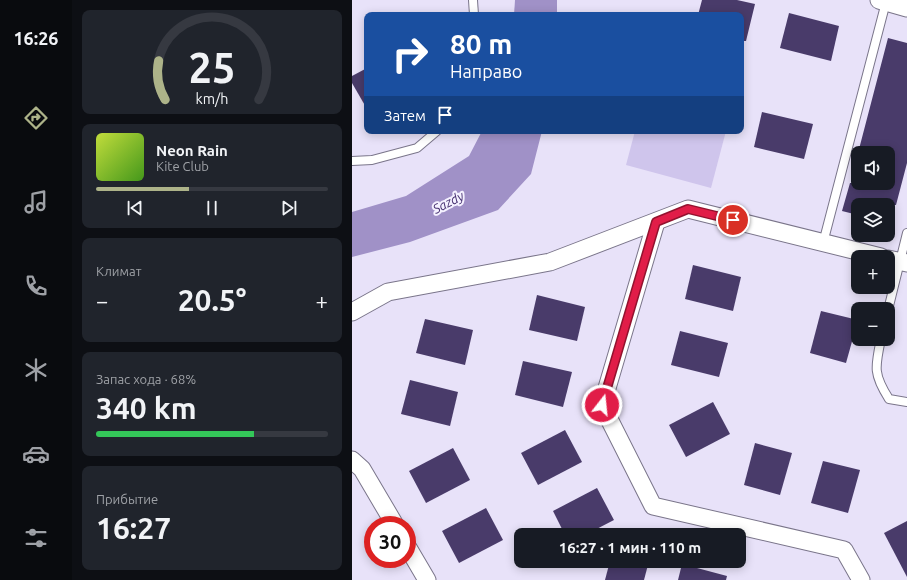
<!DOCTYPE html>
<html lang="ru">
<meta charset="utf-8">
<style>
:root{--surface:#171b24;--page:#20242c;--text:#f1f3f6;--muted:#9ea1a6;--line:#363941;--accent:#adb389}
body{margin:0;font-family:Ubuntu,sans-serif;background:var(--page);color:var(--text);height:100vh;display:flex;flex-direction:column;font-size:15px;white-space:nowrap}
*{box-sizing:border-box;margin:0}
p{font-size:13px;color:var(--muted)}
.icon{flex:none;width:22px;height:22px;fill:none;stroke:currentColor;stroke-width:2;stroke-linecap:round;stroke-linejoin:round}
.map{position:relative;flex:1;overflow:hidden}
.panel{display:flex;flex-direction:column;gap:10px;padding:10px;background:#0d0f14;width:280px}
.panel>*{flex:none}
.guide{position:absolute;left:12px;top:12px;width:380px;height:122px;border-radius:8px;box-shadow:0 2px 10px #0003;background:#1a4fa0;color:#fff;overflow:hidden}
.fabs{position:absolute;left:499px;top:146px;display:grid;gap:8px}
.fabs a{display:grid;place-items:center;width:44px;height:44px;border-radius:8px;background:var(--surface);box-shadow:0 2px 10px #0003;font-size:20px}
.speed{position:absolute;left:12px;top:516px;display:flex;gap:8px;font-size:20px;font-weight:700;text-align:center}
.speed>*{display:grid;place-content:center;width:52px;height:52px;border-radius:50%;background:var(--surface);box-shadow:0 2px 10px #0003;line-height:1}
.speed .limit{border:6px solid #d22;background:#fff;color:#111}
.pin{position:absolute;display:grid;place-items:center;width:34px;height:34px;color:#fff;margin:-17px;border:2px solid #fff;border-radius:50%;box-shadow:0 1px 4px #0007}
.me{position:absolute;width:44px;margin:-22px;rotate:16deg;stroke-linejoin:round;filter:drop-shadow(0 0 3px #0008)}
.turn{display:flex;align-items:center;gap:14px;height:84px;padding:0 20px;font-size:18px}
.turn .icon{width:52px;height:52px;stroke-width:2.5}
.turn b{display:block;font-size:28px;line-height:34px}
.then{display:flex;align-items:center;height:38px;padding:0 20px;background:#0003;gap:8px;font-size:15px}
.big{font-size:30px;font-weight:700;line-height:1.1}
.panel .card{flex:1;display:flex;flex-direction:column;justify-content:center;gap:6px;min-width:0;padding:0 14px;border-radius:8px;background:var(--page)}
.panel .dial{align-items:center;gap:0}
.dial svg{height:104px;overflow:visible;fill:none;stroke:var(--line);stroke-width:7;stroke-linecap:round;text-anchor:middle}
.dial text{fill:var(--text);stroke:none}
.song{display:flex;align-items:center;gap:12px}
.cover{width:48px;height:48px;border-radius:6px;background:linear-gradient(135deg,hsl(70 70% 55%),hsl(100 70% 35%))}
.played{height:4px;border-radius:2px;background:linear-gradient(90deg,var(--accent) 40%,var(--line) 40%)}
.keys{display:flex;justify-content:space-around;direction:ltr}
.heat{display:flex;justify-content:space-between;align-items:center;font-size:22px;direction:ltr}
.charge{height:6px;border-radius:3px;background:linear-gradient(90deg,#34c759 68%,var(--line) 0)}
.trip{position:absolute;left:162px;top:528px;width:232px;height:40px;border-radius:8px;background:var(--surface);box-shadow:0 2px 10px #0003;font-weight:700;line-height:40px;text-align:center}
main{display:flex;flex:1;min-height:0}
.dock{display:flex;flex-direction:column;width:72px;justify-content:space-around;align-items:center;background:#090b0e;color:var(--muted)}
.dock .icon{width:28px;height:28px}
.dock .on{color:var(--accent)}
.dock b{font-size:18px;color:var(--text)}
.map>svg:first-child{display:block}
.green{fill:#cfc5ec}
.water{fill:#a091c7}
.building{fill:#493b6a}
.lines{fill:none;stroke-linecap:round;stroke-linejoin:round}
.lane-casing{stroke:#7a758a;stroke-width:10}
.street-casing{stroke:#7a758a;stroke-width:19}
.lane{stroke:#fff;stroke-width:8}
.street{stroke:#fff;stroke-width:17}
.route-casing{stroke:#92132f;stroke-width:10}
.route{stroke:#e11d48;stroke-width:7}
.labels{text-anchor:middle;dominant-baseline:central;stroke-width:4;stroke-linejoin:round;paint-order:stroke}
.water-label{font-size:13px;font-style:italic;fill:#442e6f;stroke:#f4f1ff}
</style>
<main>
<nav class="dock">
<b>16:26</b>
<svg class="icon on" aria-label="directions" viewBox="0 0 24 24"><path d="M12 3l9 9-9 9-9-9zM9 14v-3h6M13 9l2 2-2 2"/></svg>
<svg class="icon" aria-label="music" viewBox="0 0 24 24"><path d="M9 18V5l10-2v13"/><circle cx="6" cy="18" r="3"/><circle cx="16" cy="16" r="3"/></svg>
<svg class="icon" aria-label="phone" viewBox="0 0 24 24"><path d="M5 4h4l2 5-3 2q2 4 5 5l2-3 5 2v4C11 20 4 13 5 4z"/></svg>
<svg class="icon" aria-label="climate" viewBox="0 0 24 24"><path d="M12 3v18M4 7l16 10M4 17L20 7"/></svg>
<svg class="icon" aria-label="car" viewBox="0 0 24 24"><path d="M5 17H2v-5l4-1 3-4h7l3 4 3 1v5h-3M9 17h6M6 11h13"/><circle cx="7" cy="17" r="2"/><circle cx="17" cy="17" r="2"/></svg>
<svg class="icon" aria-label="filters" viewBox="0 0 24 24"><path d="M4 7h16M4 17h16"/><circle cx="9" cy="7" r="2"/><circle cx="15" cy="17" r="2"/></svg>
</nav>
<section class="panel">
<div class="card dial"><svg viewBox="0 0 100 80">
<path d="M14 69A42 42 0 1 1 86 69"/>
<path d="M14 69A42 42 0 0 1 9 39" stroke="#adb389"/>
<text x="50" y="56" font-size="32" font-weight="700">25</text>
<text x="50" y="72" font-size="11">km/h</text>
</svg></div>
<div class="card">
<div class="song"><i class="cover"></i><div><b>Neon Rain</b><p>Kite Club</p></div></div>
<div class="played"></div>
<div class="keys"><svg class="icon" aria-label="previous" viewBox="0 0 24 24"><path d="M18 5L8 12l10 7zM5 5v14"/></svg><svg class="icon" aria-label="pause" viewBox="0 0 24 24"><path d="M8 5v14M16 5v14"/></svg><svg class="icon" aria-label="next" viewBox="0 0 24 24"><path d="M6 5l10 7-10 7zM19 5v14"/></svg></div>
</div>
<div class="card"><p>Климат</p>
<div class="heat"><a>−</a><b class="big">20.5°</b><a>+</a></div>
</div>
<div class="card"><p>Запас хода · 68%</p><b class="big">340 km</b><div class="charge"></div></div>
<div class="card"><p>Прибытие</p><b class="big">16:27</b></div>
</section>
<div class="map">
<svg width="555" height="580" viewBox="0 0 555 580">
<rect width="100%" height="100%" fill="#e8e2f9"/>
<path class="green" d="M283 131H374L359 188 274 165Z"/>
<g class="water">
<path d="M163 0H205V15H162Z"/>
<path d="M130 131H190L179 174 146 210 58 242 0 257V212L54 196 117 156Z"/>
</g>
<g class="building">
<path d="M350 0H385L403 4 394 41H389V15H346Z"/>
<path d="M437 13 487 26 479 61 428 48Z"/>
<path d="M536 38 555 43V163L544 205H506V215L490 211 498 183H536V153H506Z"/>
<path d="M15 68V109L0 83V76Z"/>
<path d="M410 112 461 124 452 159 402 147Z"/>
<path d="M341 265 389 277 381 311 333 299Z"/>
<path d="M185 295 233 307 225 341 177 330Z"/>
<path d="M469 311 506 320 494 363 458 353Z"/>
<path d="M73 319 121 330 113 365 64 353Z"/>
<path d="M328 331 376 343 367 377 319 365Z"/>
<path d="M171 361 220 372 211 407 163 395Z"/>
<path d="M58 380 106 392 98 426 49 414Z"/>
<path d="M361 402 378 434 334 457 317 425Z"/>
<path d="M213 430 230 462 186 485 169 453Z"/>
<path d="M403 443 440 453 428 495 392 485Z"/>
<path d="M101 448 118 480 74 503 57 471Z"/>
<path d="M471 461 508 470 496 513 459 503Z"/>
<path d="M245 488 262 520 233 535H213L201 511Z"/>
<path d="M134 508 151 540 107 563 90 531Z"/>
<path d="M555 521V577L532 533Z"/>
<path d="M258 561H297L292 580H253Z"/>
<path d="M330 564 375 576 374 580H326Z"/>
</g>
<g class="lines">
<g class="lane-casing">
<g id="lane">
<path d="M121 0 122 15"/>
<path d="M0 161 20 160 65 148 85 131"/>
<path d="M471 243 534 2"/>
<path d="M536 310 555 233"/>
<path d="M529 339C523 367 521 374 537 399L555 402"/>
</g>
</g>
<g class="street-casing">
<g id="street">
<path d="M527 0 555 8"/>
<path d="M304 222 250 405 301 506 492 550 509 580"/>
<path d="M536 259 555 263"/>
<path d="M0 312 36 292 198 262 336 209 529 257"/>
<path d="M0 460 10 469 43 525"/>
<path d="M55 546 75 580"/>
</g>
</g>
<use href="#lane" class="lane"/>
<use href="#street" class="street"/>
</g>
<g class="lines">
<g class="route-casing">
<path id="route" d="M250 405 304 222 336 209 381 220"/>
</g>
<use href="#route" class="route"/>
</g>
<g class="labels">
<g class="water-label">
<text transform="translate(96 202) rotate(-27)">Sazdy</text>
</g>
</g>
</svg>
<div class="fabs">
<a><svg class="icon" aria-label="sound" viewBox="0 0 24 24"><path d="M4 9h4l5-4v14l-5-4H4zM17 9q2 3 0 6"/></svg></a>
<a><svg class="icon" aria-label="layers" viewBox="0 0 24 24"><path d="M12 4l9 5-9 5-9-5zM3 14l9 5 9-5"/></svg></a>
<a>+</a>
<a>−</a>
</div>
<div class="speed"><div class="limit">30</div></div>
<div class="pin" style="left:381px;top:220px;background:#d93025"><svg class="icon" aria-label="arrive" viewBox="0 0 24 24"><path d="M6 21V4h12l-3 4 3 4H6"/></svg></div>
<svg class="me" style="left:250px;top:405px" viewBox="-20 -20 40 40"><circle r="17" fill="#e11d48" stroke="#fff" stroke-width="3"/><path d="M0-11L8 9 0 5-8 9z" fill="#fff"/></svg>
<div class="trip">16:27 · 1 мин · 110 m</div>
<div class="guide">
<div class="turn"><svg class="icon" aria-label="right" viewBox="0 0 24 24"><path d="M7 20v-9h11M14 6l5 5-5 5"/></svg><div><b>80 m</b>Направо</div></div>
<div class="then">Затем<svg class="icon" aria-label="arrive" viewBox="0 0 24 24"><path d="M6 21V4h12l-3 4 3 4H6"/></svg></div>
</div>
</div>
</main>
